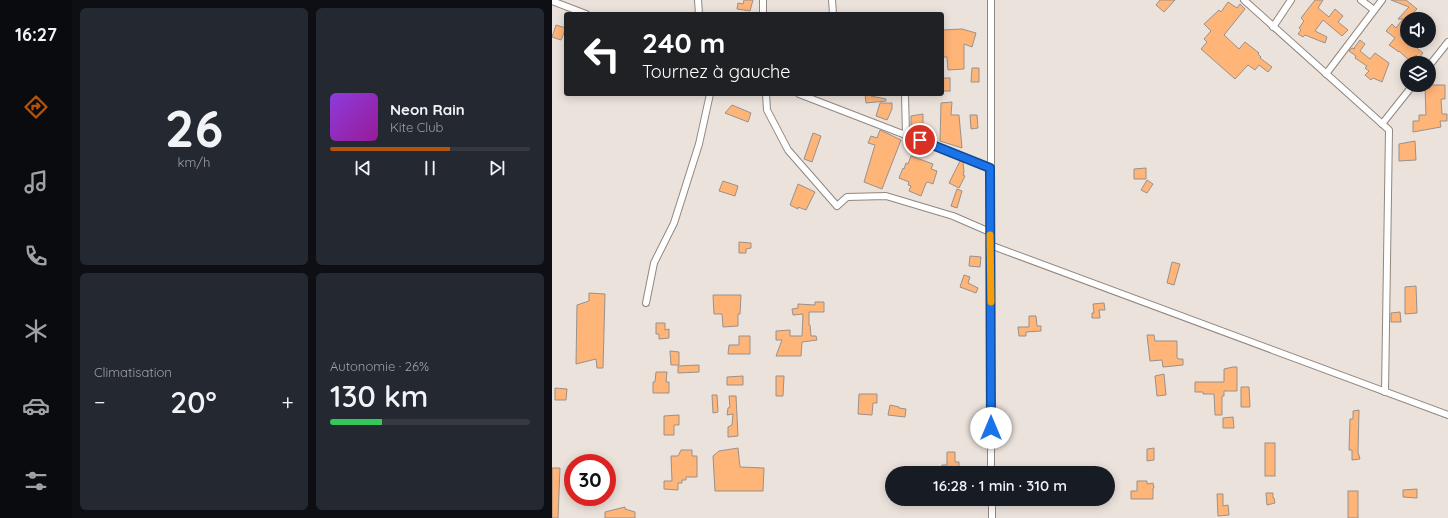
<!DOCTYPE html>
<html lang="fr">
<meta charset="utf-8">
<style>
:root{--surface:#171b24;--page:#242831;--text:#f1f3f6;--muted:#9ea1a6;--line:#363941;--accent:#b45309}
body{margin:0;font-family:Quicksand,sans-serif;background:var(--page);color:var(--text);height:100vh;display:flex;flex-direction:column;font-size:15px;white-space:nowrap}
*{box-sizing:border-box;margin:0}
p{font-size:13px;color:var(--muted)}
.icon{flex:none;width:22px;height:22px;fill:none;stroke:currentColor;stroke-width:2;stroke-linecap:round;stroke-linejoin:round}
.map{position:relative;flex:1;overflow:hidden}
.sheet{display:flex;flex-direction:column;gap:8px;padding:8px;background:#0d0f14;width:480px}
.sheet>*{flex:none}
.hud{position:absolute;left:12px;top:12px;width:380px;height:84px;border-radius:4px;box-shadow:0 2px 10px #0003;background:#202124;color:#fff;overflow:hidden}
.fabs{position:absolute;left:848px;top:12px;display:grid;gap:8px}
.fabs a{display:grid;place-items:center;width:36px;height:36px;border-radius:50%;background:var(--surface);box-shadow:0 2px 10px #0003;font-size:20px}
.speed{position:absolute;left:12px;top:454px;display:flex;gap:8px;font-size:20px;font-weight:700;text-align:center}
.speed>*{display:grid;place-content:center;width:52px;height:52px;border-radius:50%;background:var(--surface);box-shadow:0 2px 10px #0003;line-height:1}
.speed .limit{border:6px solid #d22;background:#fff;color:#111}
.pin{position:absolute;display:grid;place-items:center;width:34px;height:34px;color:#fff;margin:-17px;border:2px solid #fff;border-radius:50%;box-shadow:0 1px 4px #0007}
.me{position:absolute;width:44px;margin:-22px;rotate:0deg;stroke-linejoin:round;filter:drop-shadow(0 0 3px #0008)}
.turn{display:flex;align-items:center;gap:14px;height:84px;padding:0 12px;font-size:18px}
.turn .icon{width:52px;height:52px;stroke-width:2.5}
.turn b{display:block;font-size:28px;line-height:34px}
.big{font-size:30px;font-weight:600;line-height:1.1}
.sheet .widget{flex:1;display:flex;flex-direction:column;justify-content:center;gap:6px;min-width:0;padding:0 14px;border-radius:6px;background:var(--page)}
.sheet .dial{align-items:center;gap:0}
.dial b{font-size:52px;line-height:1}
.song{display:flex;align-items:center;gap:12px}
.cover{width:48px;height:48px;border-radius:6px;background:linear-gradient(135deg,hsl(270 70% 55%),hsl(300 70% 35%))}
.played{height:4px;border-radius:2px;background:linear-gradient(90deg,var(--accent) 60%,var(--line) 60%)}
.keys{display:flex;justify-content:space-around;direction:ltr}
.heat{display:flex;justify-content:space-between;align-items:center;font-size:22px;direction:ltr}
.charge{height:6px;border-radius:3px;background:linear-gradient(90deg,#34c759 26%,var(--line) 0)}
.sheet .tiles{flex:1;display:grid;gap:8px;grid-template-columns:repeat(2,1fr)}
.trip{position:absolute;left:333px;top:466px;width:230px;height:40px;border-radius:20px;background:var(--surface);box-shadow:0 2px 10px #0003;font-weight:600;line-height:40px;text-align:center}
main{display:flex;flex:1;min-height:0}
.tab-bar{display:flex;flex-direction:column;width:72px;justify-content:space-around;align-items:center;background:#090b0e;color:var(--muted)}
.tab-bar .icon{width:28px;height:28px}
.tab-bar .active{color:var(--accent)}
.tab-bar b{font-size:18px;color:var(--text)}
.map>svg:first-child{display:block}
.building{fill:#ffb478;stroke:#9a918b}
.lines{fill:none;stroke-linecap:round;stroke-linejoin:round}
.minor-casing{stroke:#908781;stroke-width:8}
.minor{stroke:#fff;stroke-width:6}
.route-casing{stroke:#114b97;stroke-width:10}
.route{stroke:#1a73e8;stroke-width:7}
.slow{stroke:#f59e0b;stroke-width:7}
</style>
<main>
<nav class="tab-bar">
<b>16:27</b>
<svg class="icon active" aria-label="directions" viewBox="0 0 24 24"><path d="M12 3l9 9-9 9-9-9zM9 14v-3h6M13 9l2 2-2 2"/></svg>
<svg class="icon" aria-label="music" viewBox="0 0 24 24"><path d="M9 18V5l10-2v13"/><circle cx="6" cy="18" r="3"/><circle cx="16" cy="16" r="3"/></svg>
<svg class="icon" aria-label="phone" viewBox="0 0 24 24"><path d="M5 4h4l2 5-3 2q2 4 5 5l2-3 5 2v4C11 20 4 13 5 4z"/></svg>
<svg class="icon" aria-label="climate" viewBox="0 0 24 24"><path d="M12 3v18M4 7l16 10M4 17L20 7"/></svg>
<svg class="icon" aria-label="car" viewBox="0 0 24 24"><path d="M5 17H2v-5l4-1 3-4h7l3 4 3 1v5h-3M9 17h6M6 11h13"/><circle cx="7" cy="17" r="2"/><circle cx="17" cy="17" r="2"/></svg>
<svg class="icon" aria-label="filters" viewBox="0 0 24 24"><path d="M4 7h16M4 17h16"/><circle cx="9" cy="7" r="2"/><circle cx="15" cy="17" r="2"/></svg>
</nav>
<section class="sheet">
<div class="tiles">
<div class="widget dial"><b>26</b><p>km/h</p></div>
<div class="widget">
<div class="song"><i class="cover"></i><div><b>Neon Rain</b><p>Kite Club</p></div></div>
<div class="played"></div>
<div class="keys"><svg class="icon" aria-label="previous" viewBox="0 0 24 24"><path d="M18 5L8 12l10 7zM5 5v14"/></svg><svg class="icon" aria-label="pause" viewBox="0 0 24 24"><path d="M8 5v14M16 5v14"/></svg><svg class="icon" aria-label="next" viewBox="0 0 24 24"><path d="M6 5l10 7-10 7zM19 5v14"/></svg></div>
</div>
<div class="widget"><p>Climatisation</p>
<div class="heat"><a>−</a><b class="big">20°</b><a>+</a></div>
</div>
<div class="widget"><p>Autonomie · 26%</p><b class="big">130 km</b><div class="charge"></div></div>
</div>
</section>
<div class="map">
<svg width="896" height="518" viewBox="0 0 896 518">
<rect width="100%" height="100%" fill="#ebe2db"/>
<g class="building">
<path d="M192 0H201L198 11 185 9 186 3 191 4Z"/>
<path d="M608 0H623L612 12 604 5Z"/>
<path d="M763 0H771L766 8 777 17 783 9 791 16 786 22 796 30 790 36 771 20 763 31 775 37 773 43 753 35 751 37 746 34 749 30 747 28 752 21 749 18Z"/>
<path d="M839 0H854L865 9 855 19V28L848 36 854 41H862L860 44 871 53 867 58 864 55 859 62 847 51V52L837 45 843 38 834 31 840 24 844 28 851 19H846L857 7Z"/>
<path d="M676 2 685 8 688 4 693 9 672 35 687 49 693 42 702 49 707 53 706 54 709 57 708 58 720 67 716 72 707 65 703 70 696 65 683 79 649 49 655 42 652 39 659 31 652 24 667 10 669 12Z"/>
<path d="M4 25 14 28 9 40 0 37Z"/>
<path d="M410 29 424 33 420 47 412 44V69L396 70 395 57H390V30Z"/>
<path d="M808 40 813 44 808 51 818 59 823 53 837 63 830 82 821 78 819 80 813 75 817 71 813 68 815 66 803 58 804 56 797 51 800 48 803 49 802 48Z"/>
<path d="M420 68H427V82H419Z"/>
<rect x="390" y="78" width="8" height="13"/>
<path d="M878 85H893V99H889L890 114H895V121H888L889 127 861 132V121H867V115H874L873 88H878Z"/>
<path d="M313 94H318L319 96 334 99V101L314 103Z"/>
<path d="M400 102 399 115H407L410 148 388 141 389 103Z"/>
<path d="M328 103H340V109L335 120 324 116Z"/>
<path d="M180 105 199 113 196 122 173 113Z"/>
<path d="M371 114V127H359V116Z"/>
<path d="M418 115H425L426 128 419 129Z"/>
<path d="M328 130 349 140 330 189 312 182 323 145 316 143 319 136 325 138Z"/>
<path d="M261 133 269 136 260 162 252 159Z"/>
<path d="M863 141 864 160 847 161V144Z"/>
<path d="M359 156 381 164 379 169 385 171 381 184 376 182 374 183 369 196 357 191 359 186 356 185 357 182 347 178 351 168 352 169 354 163 356 164Z"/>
<path d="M408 161 411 162 412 172 411 175 413 176 407 188 397 183Z"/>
<path d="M594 168V179H582V169Z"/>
<path d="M595 180 601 184 595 193 589 190Z"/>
<path d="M171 181 186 186 183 196 167 191Z"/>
<path d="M246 184 263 192 254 210 246 207V209L238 205Z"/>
<path d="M405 189 410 191 405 208 399 206Z"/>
<path d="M187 242 199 243V248L194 249V253H187Z"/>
<path d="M418 256 429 257 428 267 417 266Z"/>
<path d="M620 262 628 264 622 285 615 283Z"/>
<path d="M412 275 418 277 416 283 426 288 424 293 408 287Z"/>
<path d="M864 286 865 313 853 314V287Z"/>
<path d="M37 293 53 294 51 368H45L44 359 24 364 25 305 37 301Z"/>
<path d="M161 295H189L188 314H186V326L171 327 170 314H162Z"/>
<path d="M263 302H272V312H257V325H258L259 336H264L265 340 250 342 249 356H224L230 340H224V331L238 330V336H250L251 314 241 315 240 309 246 308V304L263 305Z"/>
<path d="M552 303 553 310H547L548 318H540V313H542L541 304Z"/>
<path d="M848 312 849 322H839V313Z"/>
<path d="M477 316H484L485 326H489V331L474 332V336H467L466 327H477Z"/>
<path d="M104 323H113V330L117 329V338L107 339V334H104Z"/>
<path d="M595 335H602L603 341H625V357L626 359H631V365L611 367 610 360 598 361Z"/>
<path d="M187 336H198V354H176L177 345H187Z"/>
<path d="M118 351 127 352V365H119Z"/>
<path d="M147 365V372L126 373V366Z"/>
<path d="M681 367H685V391H672V396H670V415H663L662 394H651V392H643V382H672V369Z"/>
<path d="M104 372H115L114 382H117V393H101V382H103Z"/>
<path d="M612 374 614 395 605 396 603 376Z"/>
<path d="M191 376V385H175V377Z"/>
<path d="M224 376H232L231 396H224Z"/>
<path d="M689 387H697L698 407H689Z"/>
<path d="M3 388 15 389 14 400H3Z"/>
<path d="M307 394H325V403H321L320 415 306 414Z"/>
<path d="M160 395H165L166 412 161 413Z"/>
<path d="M177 396H184L186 436 176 437V427L180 425 181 414 175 415 176 408 178 407Z"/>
<path d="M338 405 347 407V408L354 409 353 417 336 415Z"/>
<path d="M807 410 806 452 808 459 800 460V450H797L798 419H801V411Z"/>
<path d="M127 415V425H122V435H112V416Z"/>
<path d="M681 417 682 428H671V418Z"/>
<rect x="713" y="443" width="10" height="33"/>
<path d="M186 448 188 467 212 468 211 491H163L161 456 167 451Z"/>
<path d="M602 448V460L595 461V449Z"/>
<path d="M129 450H140V456H145V477H134V480H130V483H126V490L112 489V481H120L119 456H126Z"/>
<path d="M395 452H403V462H407V473H390V465H395Z"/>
<path d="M0 468H8L6 518H0Z"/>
<path d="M585 481H595V484L601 483 602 488H601V499H579V491H585Z"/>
<path d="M865 489V498L851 497V490Z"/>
<rect x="796" y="491" width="10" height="27"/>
<path d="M714 493H721V498H722L723 503 715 505Z"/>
<path d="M665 494H671V506L676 505 677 515 666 516Z"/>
<path d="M73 507V509L83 512V518H53V512Z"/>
</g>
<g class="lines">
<g class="minor-casing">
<g id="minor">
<path d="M146 0 147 14"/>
<path d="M280 0 281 14"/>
<path d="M439 0V473"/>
<path d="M692 0 837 130 833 392"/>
<path d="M809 0 822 10"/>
<path d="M0 1 34 14"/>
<path d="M211 14V0"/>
<path d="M721 27 739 0"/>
<path d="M877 66 896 42"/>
<path d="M774 74 830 0"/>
<path d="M214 94 215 110 236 150 285 206 295 197 334 196 401 216 438 232"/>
<path d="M247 94 439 168"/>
<path d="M353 94 354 135"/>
<path d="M830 124 861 85"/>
<path d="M438 245 896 415"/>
<path d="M94 303 102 263 122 223 147 144 158 94"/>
<path d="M440 499V518"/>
</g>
</g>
<use href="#minor" class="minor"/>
</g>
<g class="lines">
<g class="route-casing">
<path id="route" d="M368 140 438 168 439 428"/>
</g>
<use href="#route" class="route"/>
<path class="slow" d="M438 235 439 302"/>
</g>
</svg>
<div class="fabs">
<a><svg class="icon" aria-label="sound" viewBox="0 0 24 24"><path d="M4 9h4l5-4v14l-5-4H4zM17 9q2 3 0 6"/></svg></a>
<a><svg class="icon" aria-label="layers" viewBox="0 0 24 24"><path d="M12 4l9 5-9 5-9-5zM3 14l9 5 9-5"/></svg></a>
</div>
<div class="speed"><div class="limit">30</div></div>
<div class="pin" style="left:368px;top:140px;background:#d93025"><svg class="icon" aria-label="arrive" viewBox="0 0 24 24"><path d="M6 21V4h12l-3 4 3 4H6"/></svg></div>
<svg class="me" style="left:439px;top:428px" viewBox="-20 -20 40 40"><circle r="19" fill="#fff"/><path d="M0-13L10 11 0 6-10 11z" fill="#1a73e8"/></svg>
<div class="trip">16:28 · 1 min · 310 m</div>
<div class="hud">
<div class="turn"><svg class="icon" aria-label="left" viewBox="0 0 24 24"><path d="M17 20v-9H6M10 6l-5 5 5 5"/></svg><div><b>240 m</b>Tournez à gauche</div></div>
</div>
</div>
</main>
